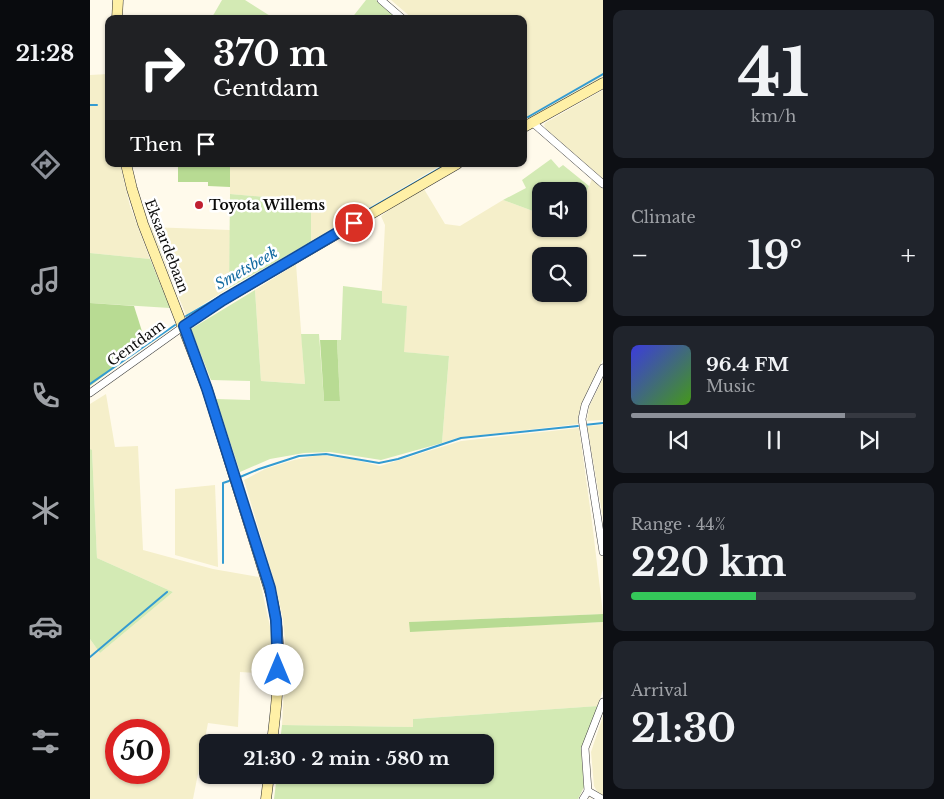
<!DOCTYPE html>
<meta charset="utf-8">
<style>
:root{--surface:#171b24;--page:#20242c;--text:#f1f3f6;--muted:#9ea1a6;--line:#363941;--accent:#8c9099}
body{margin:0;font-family:"Libre Baskerville",serif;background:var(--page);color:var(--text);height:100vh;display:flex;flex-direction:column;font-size:19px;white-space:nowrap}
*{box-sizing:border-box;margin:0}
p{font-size:16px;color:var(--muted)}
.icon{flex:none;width:28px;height:28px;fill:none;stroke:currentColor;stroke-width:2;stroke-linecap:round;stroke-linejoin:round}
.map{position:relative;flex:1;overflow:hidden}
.panel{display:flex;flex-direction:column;gap:10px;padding:10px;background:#0d0f14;width:341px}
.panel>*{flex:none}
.guide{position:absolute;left:15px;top:15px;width:422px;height:152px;border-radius:10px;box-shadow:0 1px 4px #0004;background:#202124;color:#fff;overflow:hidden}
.buttons{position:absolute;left:442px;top:182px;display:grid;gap:10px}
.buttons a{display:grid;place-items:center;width:55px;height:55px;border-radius:10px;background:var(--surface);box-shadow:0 1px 4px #0004;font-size:25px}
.speed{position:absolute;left:15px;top:719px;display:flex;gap:10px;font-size:25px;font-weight:700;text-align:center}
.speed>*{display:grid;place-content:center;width:65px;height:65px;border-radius:50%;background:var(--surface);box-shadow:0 1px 4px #0004;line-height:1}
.speed .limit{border:8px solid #d22;background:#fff;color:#111}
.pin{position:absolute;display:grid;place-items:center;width:42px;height:42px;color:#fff;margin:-21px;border:2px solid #fff;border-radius:50%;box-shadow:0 1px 5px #0007}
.me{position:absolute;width:55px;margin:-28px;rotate:0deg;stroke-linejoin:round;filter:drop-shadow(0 0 4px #0008)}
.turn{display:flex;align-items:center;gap:18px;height:105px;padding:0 25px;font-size:22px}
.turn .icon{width:65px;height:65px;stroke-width:2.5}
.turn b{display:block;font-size:35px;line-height:42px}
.then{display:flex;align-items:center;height:48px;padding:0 25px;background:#0003;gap:10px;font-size:19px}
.big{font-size:38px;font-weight:700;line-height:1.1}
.panel .card{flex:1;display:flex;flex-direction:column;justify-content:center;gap:8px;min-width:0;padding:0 18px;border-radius:10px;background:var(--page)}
.panel .dial{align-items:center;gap:0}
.dial b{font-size:65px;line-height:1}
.song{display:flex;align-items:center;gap:15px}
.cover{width:60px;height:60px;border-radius:8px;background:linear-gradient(135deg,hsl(240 70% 55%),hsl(100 70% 35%))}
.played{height:5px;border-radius:2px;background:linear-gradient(90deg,var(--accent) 75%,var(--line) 75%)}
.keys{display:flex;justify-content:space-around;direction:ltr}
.heat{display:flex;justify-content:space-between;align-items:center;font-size:28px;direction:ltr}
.charge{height:8px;border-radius:4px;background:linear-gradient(90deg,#34c759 44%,var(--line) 0)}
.trip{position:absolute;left:109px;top:734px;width:295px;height:50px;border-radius:10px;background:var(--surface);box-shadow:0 1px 4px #0004;font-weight:700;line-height:50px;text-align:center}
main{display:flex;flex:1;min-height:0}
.dock{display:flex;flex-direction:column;width:90px;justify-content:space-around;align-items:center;background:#090b0e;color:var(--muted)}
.dock .icon{width:35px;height:35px}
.dock .on{color:var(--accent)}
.dock b{font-size:22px;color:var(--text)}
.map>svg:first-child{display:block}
.farmland{fill:#f5efca;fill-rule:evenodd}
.green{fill:#d3eab4}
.forest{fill:#b8db93}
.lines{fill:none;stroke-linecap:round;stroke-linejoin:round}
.stream{stroke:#339bd1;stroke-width:2}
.street-casing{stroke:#3f3f3f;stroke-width:8}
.secondary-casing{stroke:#2e2e2e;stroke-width:11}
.street{stroke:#fff;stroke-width:7}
.secondary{stroke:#fff0a6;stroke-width:10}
.route-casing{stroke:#114b97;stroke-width:12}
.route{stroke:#1a73e8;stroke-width:9}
.poi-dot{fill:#c02031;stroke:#fff;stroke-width:2}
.labels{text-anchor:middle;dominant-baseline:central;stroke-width:5;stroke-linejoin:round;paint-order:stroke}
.poi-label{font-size:14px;font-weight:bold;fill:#0c0c0c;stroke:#fff;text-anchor:start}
.street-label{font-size:14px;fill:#0c0c0c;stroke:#fff}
.water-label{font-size:15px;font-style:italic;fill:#126ba1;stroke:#fff}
</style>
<main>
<nav class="dock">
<b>21:28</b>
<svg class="icon on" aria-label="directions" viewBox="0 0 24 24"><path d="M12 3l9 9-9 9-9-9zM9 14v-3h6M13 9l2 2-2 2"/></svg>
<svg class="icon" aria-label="music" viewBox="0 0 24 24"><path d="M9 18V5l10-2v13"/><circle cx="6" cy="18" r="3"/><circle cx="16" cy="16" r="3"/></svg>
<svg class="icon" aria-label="phone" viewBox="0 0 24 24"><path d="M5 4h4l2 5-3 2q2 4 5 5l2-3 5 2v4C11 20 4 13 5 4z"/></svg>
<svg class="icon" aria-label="climate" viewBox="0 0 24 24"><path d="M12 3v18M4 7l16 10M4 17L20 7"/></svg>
<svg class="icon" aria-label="car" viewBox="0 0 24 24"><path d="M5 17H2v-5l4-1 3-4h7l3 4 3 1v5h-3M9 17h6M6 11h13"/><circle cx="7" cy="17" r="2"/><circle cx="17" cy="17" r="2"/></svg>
<svg class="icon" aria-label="filters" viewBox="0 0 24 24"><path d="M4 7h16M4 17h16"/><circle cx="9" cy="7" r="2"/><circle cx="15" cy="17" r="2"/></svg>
</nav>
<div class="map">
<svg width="513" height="799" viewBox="0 0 513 799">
<rect width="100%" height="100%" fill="#fffaeb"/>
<g class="farmland">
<path d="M301 0H513V77L439 119 434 114V19H323Z"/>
<path d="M18 74 19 164H30L40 206 60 259 0 253V75Z"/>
<path d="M513 90V179L456 129 454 125 455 123Z"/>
<path d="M140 164H353L221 242V201L140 194Z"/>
<path d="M502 179 513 189V359L494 400 489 413 488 424 367 438 352 443 359 356 313 352 317 306 291 303 295 225 291 216 317 197 334 189 355 224 370 226 413 200 451 214V229H489V211ZM451 256H489V294H451Z"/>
<path d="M60 227 140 230 139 288 96 315Z"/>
<path d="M206 264 215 384 171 381 165 290Z"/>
<path d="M513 378V420L497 421 499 407Z"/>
<path d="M16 394 25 447 48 446 53 550 123 569 169 577 181 631 183 674 150 672 148 727 118 723 103 799H0V639L10 653 83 592 7 558 2 451 0 449V404ZM26 730H69V772H26Z"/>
<path d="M513 425V518L497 426Z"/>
<path d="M489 428 502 522 513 614 320 622V631L513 622V689L508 706 323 719V727L192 725 196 654 193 619 185 584 154 480 175 469 204 460 229 455 261 459 290 466 371 441Z"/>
<path d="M125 485 127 535 128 567 85 555V489Z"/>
<path d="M513 716V796L508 793 504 786 501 752Z"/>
</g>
<g class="green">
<path d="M132 0H155L185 19H121Z"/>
<path d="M276 0H286L308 19H261Z"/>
<path d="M461 159 469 168 473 165 499 186 489 211V191H451V214L413 200 436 188 432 180Z"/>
<path d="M140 194 221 201V242L139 288Z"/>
<path d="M0 253 60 259 80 308 0 303Z"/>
<path d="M253 286 292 291V303L317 306 314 352 359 356 352 443 291 460 240 452 214 453 180 459 150 472 126 399 160 400V381L121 380 101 329 165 290 171 381 215 384 211 334H229L234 401H250L247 340H251Z"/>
<path d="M0 449 2 450 7 558 83 592 10 653 0 639Z"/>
<path d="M508 706 491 749 494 787 488 799H184L187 775H395V742H190L192 725 323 727V719Z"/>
</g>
<g class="forest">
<path d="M88 164H140V187L118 186V182H88Z"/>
<path d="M0 303 44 306 56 344 0 386Z"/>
<path d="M230 340H247L250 401H234Z"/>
<path d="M513 614V622L320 632 319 622Z"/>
</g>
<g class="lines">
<g class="stream">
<path d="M0 105H7"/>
<path d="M438 117 513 74"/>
<path d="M217 245 357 164"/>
<path d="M96 316 129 297"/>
<path d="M0 384 85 325"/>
<path d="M494 425 513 423"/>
<path d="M150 477 169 469 209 456 236 454 289 463 308 459 371 438 488 426"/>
<path d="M133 563V483L139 481"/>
<path d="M0 657 77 592"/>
</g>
<g class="street-casing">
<g id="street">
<path d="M291 0 313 19"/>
<path d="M443 123 513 184"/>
<path d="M513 368 495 405 492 419 513 552"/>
<path d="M0 393 94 326"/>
<path d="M498 791 512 799"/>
<path d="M493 799 498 791 495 748 513 702"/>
</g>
</g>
<g class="secondary-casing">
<g id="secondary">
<path d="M27 19 28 0"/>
<path d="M434 127 513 83"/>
<path d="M36 164 42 189 53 224 117 389 182 598C193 645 188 695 182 742"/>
<path d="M94 326 133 300 367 164"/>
<path d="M176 799 179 775"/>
</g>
</g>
<use href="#street" class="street"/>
<use href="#secondary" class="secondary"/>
</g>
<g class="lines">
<g class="route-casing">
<path id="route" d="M188 670 186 620 180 588 117 389 94 326 133 300 264 223"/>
</g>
<use href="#route" class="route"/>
</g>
<circle class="poi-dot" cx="109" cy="205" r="5"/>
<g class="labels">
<g class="poi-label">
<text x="119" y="205">Toyota Willems</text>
</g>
<g class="street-label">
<text transform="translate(77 246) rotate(69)">Eksaardebaan</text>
<text transform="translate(46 343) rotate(-36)">Gentdam</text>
</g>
<g class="water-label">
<text transform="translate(156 268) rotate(-30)">Smetsbeek</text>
</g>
</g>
</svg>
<div class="buttons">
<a><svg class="icon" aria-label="sound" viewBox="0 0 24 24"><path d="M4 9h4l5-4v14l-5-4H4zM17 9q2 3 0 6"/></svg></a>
<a><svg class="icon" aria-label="search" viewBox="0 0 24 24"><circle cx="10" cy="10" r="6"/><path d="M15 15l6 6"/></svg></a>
</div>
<div class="speed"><div class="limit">50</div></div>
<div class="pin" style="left:264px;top:223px;background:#d93025"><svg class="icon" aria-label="arrive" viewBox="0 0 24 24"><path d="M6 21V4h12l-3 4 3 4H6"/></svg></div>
<svg class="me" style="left:188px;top:670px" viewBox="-20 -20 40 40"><circle r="19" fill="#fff"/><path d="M0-13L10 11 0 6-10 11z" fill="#1a73e8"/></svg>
<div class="trip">21:30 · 2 min · 580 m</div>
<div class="guide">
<div class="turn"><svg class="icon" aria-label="right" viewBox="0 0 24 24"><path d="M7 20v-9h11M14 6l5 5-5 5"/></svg><div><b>370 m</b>Gentdam</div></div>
<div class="then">Then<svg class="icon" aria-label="arrive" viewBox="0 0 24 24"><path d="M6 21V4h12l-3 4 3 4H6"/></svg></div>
</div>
</div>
<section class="panel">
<div class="card dial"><b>41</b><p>km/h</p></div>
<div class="card"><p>Climate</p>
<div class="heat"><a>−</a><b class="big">19°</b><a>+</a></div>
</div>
<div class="card">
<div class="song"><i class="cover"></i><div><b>96.4 FM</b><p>Music</p></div></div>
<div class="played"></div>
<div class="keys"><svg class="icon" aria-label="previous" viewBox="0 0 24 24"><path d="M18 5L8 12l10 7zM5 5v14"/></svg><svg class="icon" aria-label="pause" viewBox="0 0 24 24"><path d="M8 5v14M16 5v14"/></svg><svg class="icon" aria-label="next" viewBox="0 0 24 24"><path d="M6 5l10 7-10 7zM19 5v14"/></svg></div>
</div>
<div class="card"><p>Range · 44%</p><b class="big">220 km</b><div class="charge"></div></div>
<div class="card"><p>Arrival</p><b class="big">21:30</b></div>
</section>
</main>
